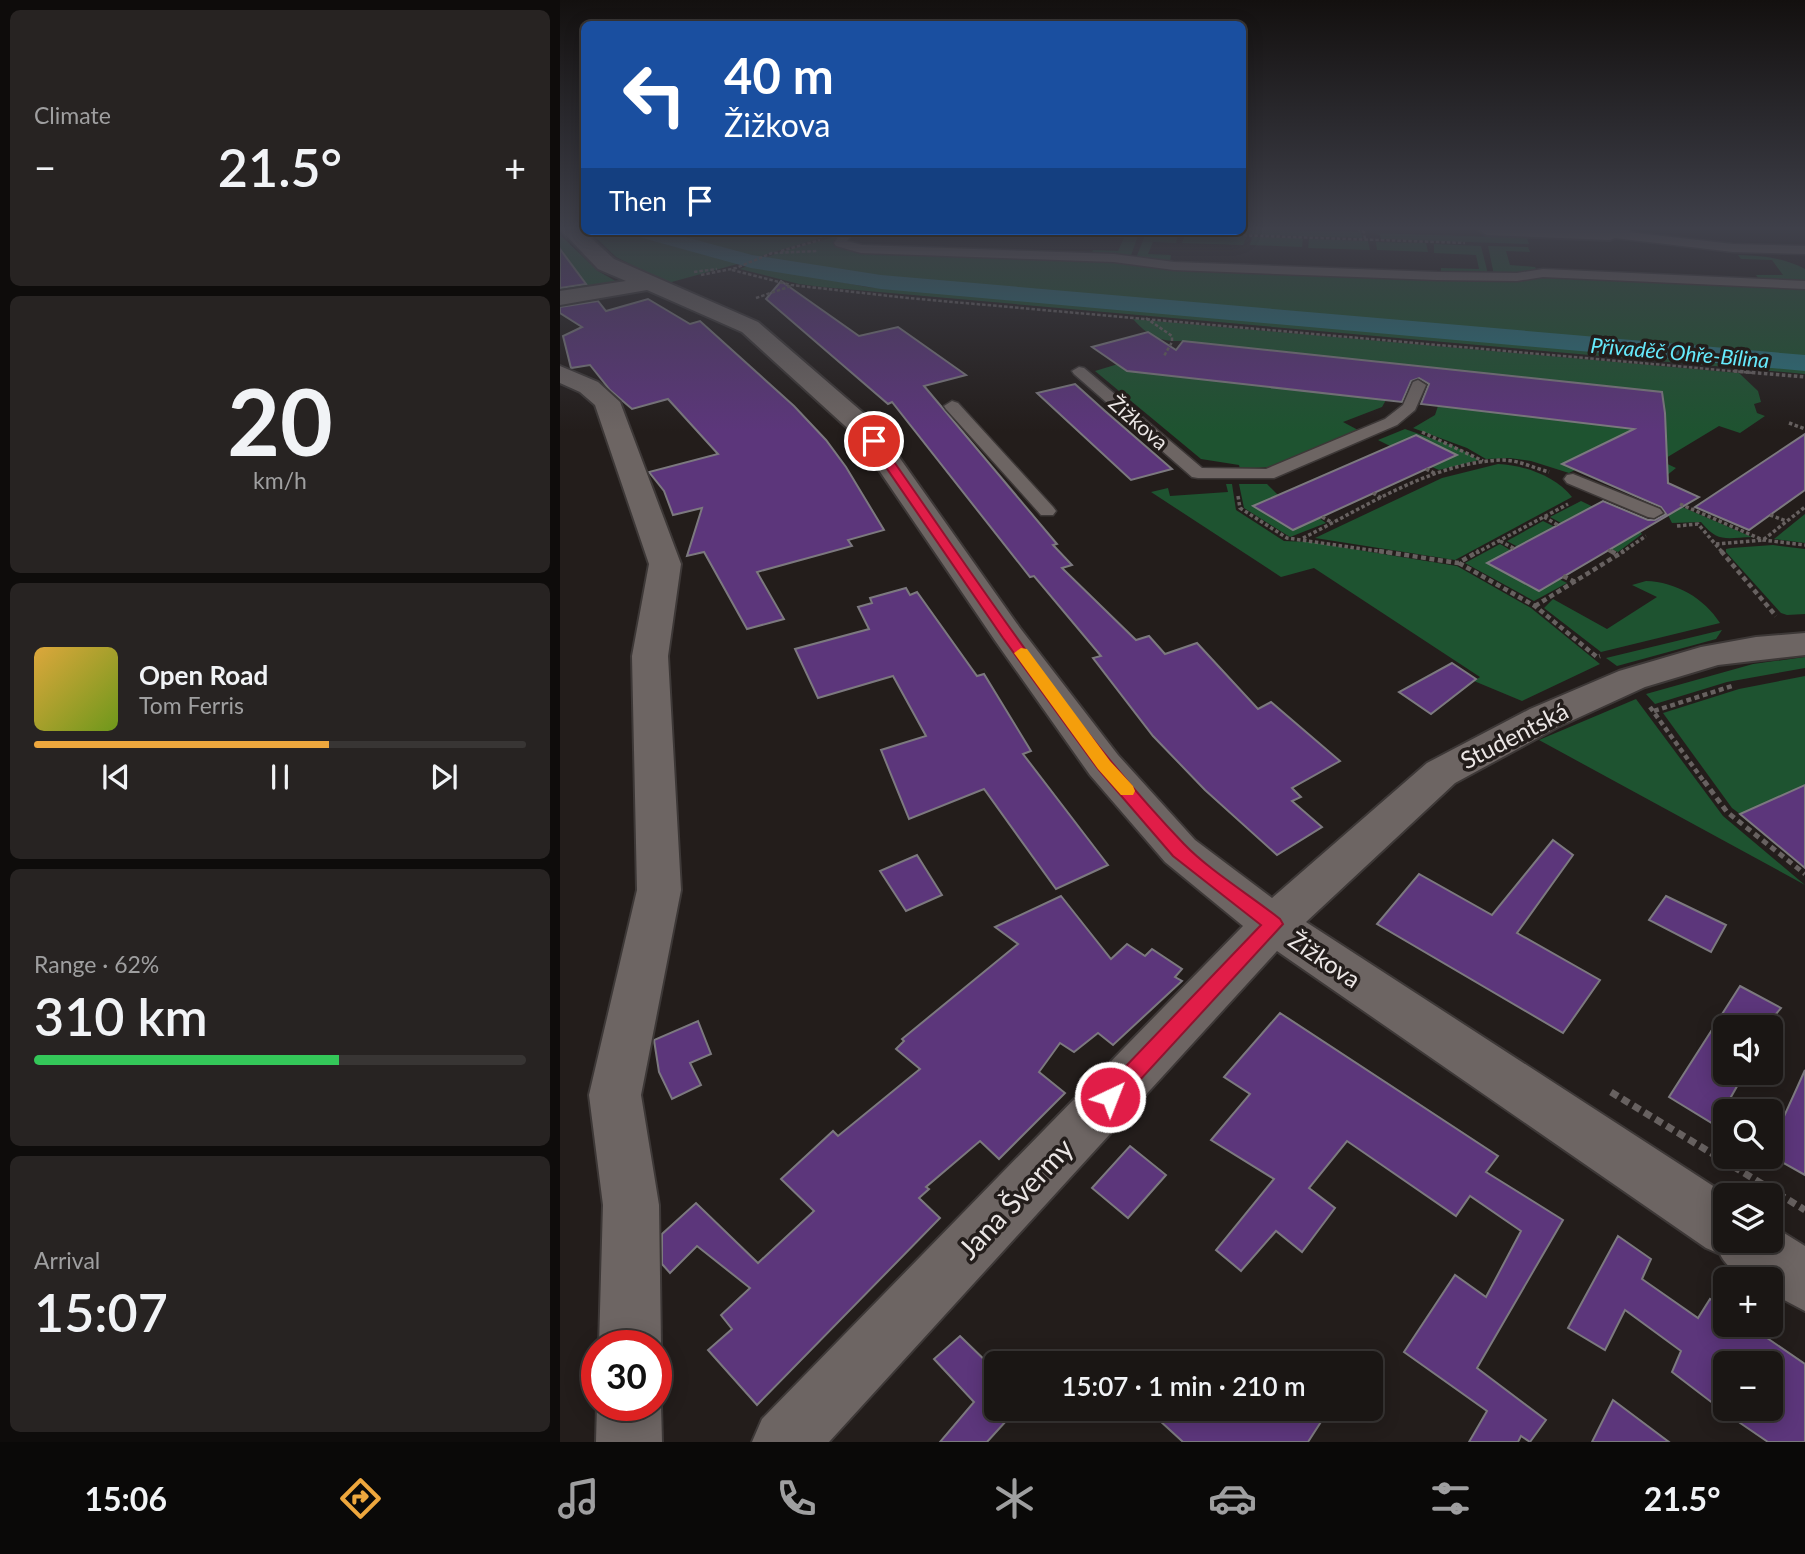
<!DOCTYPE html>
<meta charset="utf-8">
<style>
:root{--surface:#1a1614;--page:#272322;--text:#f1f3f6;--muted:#9f9fa0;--line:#383534;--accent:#eea73d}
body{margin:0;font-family:Lato,sans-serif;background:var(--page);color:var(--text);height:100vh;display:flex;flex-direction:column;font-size:26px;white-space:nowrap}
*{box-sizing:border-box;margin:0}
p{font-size:23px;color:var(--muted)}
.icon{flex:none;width:38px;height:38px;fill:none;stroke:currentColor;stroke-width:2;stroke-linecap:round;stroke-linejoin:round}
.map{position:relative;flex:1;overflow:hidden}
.panel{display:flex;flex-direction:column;gap:10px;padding:10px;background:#0e0c0b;width:560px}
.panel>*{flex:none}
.hud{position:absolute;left:21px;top:21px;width:665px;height:214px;border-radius:10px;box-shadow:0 4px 18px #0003,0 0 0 2px var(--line);background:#1a4fa0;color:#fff;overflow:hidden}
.controls{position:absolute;left:1153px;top:1015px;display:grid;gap:14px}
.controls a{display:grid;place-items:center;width:70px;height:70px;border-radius:10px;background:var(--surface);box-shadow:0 4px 18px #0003,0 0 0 2px var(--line);font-size:35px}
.speed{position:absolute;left:21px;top:1330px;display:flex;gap:14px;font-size:35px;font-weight:700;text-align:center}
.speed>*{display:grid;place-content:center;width:91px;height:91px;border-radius:50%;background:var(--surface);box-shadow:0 4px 18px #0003,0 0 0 2px var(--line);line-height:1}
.speed .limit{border:10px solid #d22;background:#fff;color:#111}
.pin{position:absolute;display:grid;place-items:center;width:60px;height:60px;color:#fff;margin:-30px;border:4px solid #fff;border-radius:50%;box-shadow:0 2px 7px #0007}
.me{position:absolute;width:77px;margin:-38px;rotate:43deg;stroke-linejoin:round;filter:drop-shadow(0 0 5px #0008)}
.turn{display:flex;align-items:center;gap:24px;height:147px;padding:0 28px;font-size:32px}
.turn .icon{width:91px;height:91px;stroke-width:2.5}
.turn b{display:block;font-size:49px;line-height:60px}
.then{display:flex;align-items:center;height:66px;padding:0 28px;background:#0003;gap:14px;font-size:26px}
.big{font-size:52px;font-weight:600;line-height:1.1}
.panel .tile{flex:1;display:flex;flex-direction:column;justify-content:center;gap:10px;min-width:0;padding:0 24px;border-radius:10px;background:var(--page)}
.panel .dial{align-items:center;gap:0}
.dial b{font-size:91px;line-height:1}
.song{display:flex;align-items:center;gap:21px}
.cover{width:84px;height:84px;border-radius:10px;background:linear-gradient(135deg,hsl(40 70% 55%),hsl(80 70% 35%))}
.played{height:7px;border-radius:4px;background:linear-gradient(90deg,var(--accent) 60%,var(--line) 60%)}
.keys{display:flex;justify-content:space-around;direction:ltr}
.heat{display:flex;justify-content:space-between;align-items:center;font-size:38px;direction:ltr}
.charge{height:10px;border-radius:5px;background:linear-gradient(90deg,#34c759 62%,var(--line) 0)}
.trip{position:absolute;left:424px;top:1351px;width:399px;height:70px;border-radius:10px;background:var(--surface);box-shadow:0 4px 18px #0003,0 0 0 2px var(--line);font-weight:600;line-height:70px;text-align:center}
.tab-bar{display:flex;height:112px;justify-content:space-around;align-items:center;background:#0a0908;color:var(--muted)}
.tab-bar .icon{width:49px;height:49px}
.tab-bar .active{color:var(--accent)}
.tab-bar b{font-size:32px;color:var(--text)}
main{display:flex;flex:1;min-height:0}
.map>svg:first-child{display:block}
.green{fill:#1e5330}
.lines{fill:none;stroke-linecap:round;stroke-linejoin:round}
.canal{fill:#2b717a;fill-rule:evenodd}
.building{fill:#5c367b;stroke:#7c797f;stroke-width:2;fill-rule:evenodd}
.lane-casing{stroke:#3d3837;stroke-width:3}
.street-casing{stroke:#3d3837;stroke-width:4}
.path-far4{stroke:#676160;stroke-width:2.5;stroke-dasharray:3.5 2;stroke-linecap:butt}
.path-far3{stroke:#676160;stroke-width:3.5;stroke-dasharray:3.5 2.5;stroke-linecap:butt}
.path-far2{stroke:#676160;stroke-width:4.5;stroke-dasharray:5 3.5;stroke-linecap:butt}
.path-far1{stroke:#676160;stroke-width:5;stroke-dasharray:6 4.5;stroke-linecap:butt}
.path{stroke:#676160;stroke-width:7;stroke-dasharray:8 5;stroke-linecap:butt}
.lane{fill:#6d6563;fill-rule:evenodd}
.street{fill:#6d6563;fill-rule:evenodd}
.route{fill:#e11d48;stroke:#92132f;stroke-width:2}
.slow{fill:#f59e0b}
.labels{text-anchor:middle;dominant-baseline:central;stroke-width:7;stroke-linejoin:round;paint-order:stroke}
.far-water-label{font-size:21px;font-style:italic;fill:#66eafc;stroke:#231d1b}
.far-street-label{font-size:21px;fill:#ebe6e5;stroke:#231d1b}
.street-label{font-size:24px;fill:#ebe6e5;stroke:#231d1b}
.near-street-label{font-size:28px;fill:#ebe6e5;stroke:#231d1b}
</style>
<main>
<section class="panel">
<div class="tile"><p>Climate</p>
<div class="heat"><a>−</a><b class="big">21.5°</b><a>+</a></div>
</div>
<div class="tile dial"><b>20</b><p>km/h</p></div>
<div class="tile">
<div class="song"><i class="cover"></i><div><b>Open Road</b><p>Tom Ferris</p></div></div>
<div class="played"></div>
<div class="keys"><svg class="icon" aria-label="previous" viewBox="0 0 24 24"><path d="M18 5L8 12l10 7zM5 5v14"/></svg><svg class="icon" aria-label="pause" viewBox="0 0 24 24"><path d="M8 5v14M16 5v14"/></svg><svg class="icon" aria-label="next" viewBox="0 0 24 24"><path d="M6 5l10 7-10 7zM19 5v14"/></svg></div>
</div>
<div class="tile"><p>Range · 62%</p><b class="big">310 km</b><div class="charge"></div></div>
<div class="tile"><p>Arrival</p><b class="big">15:07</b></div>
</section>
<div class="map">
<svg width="1245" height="1442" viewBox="0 0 1245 1442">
<rect width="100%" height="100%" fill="#231d1b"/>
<g class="green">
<path d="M683 229 801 232 802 238 593 231Z"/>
<path d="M29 231H59L181 263 108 283 56 257Z"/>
<path d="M91 231H283L195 258Z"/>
<path d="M538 232 578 233H579L570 258 531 255 533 250 558 251 564 238 535 236Z"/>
<path d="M586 233 618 235 616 243 593 242 588 254 611 255 610 263 576 258Z"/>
<path d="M814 233 967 238 969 244 821 239 820 235Z"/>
<path d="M0 235 38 271 59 283 0 293Z"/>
<path d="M625 235 684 236 686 238 683 245 622 243Z"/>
<path d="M278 236 274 241 276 246 295 250 552 260 603 268 984 276 1245 287V359L325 279 203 259 217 253Z"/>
<path d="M692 237 740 238 743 239 742 247 690 245Z"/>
<path d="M749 239 808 241 810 250 748 248Z"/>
<path d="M816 242 866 243 868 252 817 250Z"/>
<path d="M874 244 921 246 928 274 881 273V268L919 269 916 255 874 253Z"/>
<path d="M928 246 968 247 970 252 946 251 950 265 975 267 977 271 934 275Z"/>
<path d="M1178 255C1203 256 1222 257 1245 269V283L1199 279 1196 275H1223L1212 260 1181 259Z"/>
<path d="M190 265 307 287 1245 368V374L262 287 239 284 180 269Z"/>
<path d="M573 319 1179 373 1198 391 1201 402 1194 404 1197 413 1205 416 1180 433 1159 426 1101 461 1116 468 1101 480 1003 464 1015 470 1009 473 971 461 949 458 926 459 907 448 853 428 875 415 878 406 1106 432 1102 392 623 341C601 342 589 337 573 319Z"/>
<path d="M568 361 826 400 822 407 783 422 798 430 711 467 680 469 679 465 641 459 535 371Z"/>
<path d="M845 429 896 447 919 460 879 470 872 467 896 455 830 446 818 440Z"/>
<path d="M938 464C964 465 995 476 1012 497L895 560 755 538 882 478Z"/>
<path d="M666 484H672L676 510 724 541 749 542 897 566 971 608 1040 664 962 701 914 681 920 677 754 568 721 577 591 492 608 488 610 496 668 492Z"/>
<path d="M679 484H707L718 495 694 506 733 530 759 518 766 523 730 537 684 508Z"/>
<path d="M1021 501 1077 528 1082 534 1058 552 1051 549 1077 533 1028 509 1001 523 990 517Z"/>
<path d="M1113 503 1192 537C1166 538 1158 543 1141 522L1112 523 1107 513Z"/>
<path d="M1245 514V543L1214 539Z"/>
<path d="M983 521 995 527 958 547 947 541Z"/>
<path d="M940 544 999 579 1007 583 974 601 905 563Z"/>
<path d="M1213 545 1245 549V614L1227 615 1221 613 1166 552V549L1171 548Z"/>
<path d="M1086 581C1116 582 1144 598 1160 623L1041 652 984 608 993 599 1047 629 1097 597 1072 585Z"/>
<path d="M1162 630 1156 639 1057 666 1046 658Z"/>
<path d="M1245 657V668L1167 682 1095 704 1086 694 1193 664Z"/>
<path d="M1245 676V785L1180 814 1172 808 1103 713 1179 689Z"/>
<path d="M1076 699 1163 816 1245 885 979 740Z"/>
</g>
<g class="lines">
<path class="canal" d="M69 231H103L192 255 321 275 1245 355V371L321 289 191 268 72 235Z"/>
</g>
<g class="building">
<path d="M0 249 26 284 0 288Z"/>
<path d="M221 281 299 336 338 327 406 375 364 386 497 544 493 545 512 565 502 568 576 640 589 636 605 654 637 643 698 709 711 702 780 761 732 788 741 797 732 801 762 827 717 855 645 790 593 736 533 658 541 656 474 576 470 577 332 402 328 404 206 299Z"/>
<path d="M88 299 130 324 140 321 234 406 266 440 286 467 324 530 288 540 292 546 197 572 224 619 187 629 144 552 127 556 142 508 113 515 104 491 89 472 158 454 108 399 72 409 50 390 30 365 11 368 3 336 22 327 0 313V307L38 301 46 311Z"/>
<path d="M588 332 616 350 623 341 1102 392 1105 413 1108 483 1139 497 979 591 927 563 1043 501 1088 520H1095L1106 514 1101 507 1002 464 1074 429 861 404 869 384 859 378 851 381 842 402 567 371 532 347Z"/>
<path d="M515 384 545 411 612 469 571 480 477 393Z"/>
<path d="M1245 434V490L1189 530 1135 507Z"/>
<path d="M856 435 897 455 733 530 693 506Z"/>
<path d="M346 588 350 595 357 592 417 676 424 674 471 751 463 754 548 865 496 889 424 789 349 819 321 750 366 736 333 676 258 698 235 649 309 629 298 607 312 603 310 598Z"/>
<path d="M892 663 916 679 871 714 839 692Z"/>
<path d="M1245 785V868L1180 814Z"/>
<path d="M993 840 1013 855 957 933 1040 980 1003 1033 817 924 859 874 932 915Z"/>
<path d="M357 855 382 895 346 911 320 871Z"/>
<path d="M501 896 551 959 567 944 585 956 592 949 622 969 615 977 622 981 553 1045 538 1033 514 1052 500 1043 479 1072 505 1093 439 1159 420 1141 366 1187 369 1189 359 1198 380 1218 197 1405 148 1350 172 1329 161 1315 190 1288 137 1246 110 1273 102 1264V1234L136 1203 198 1263 254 1211 221 1179 273 1131 278 1136 360 1069 336 1049 344 1041 342 1039 458 944 435 927Z"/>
<path d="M1106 896 1166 925 1151 952 1089 920Z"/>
<path d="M1180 986 1221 1008 1205 1027H1166V1073L1180 1081 1155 1125 1109 1097Z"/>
<path d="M720 1013 938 1156 926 1172 1003 1220 917 1368 986 1420 970 1442 961 1436 958 1442H909L927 1411 844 1352 895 1275 926 1297 961 1231 910 1196 896 1216 787 1141 749 1188 775 1208 742 1252 716 1231 681 1271 656 1250 714 1179 651 1140 690 1094 664 1077Z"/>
<path d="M138 1021 151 1054 130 1063 141 1085 112 1099 99 1072 94 1040Z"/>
<path d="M1245 1070V1175L1211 1156V1145Z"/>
<path d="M570 1146 606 1175 568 1218 532 1188Z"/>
<path d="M1058 1236 1091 1259 1082 1279 1138 1318 1150 1299 1166 1310V1325H1188L1245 1364V1442H1208L1167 1414 1112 1372 1121 1351 1065 1310 1045 1350 1008 1328ZM1166 1363H1211V1409H1166Z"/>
<path d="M400 1336 436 1371V1409H457L427 1442H380L414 1402 374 1359Z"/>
<path d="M1053 1400 1109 1442H1032Z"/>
<path d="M587 1409H765L768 1411 748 1442H623Z"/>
</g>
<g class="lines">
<g class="lane-casing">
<g id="lane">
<path d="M1050 230 1173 244 1245 246V254L1173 252 1046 237V231Z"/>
<path d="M282 231H294L287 241 302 245 554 254 614 262 877 272 957 273 983 269 1245 281V289L983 277 957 281 877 280 614 270 554 262 301 253 276 246 274 243Z"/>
<path d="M519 367 524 368 642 468 706 469 825 419 843 405 853 382 858 380 866 385 855 410 837 425 714 478H638L632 477 514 374 512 371Z"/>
<path d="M392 401 398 403 493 507 496 511 493 515H481L386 409 384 406Z"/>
<path d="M1013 474 1100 509 1103 513 1094 518 1088 517 1007 483 1004 479 1007 475Z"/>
</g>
</g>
<g class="street-casing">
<g id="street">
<path d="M0 229H21L54 259 198 322 315 423 460 628 558 755 635 840 712 898 867 763 970 709 1059 671 1141 647 1196 637 1245 633V655L1158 665 1085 687 998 727 895 783 746 922 1167 1195 1166 1241H1211V1225L1245 1246V1311L1211 1293V1279C1192 1279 1169 1274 1160 1254L1146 1248 717 951 269 1442H192L202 1419 683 926 605 862 530 775 436 642 295 435 182 332 87 290 0 305V291L66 281 38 269Z"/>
<path d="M917 229H1071L1068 233 1050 240 927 235Z"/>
<path d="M0 366 38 382 60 402 121 564 108 656 121 890 81 1095 99 1205 101 1346 96 1358V1346H39L43 1205 29 1095 77 890 72 656 89 564 35 405 20 392 0 383Z"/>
<path d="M96 1393 101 1405 102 1442H36L37 1405H96Z"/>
</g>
</g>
<g class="path-far4">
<path d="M797 229 804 232 805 240"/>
<path d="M557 231 905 243"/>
<path d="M221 251 260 240"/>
<path d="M172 270 231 285 348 298 1194 373"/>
<path d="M134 272 157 269"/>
<path d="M141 275 176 268 212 253 258 251"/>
<path d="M196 298 231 286"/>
<path d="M586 318 612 336V342L604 356"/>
</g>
<g class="path-far3">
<path d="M1174 371 1245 377"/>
<path d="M1229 423 1245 429"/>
<path d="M862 432 923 461"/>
<path d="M866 469 876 474"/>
<path d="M813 493 823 499"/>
<path d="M678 496 680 508 727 538 831 553"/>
<path d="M1120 504 1203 540 1245 545"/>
<path d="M1210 515 1226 521"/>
<path d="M762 517 773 523"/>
<path d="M984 517 998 525"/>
<path d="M1117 526 1138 524 1163 553"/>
<path d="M743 538C804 508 872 462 942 460 958 460 974 468 989 472"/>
<path d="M940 541 955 549"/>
<path d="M1156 544 1203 540 1245 507"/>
<path d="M1048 550 1054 553"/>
<path d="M916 553 1008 504"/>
<path d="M1061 553 1086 536"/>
</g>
<g class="path-far2">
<path d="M819 551 898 563 919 551"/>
<path d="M1051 551 1058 555"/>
<path d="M1161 551 1216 616"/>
<path d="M899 563 975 606 1037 657 1040 656"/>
<path d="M1003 576 1015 582"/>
<path d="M975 606 1064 551"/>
<path d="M1090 707 1145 783"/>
<path d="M1094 711 1172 686"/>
</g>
<path class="path-far1" d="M1144 781 1167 812 1245 874"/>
<path class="path" d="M1051 1092 1245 1210"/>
<use href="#lane" class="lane"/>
<use href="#street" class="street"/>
</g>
<linearGradient id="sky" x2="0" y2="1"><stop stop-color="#13100f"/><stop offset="0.53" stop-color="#3f404a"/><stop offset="1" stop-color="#3f404a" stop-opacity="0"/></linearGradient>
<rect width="1245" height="431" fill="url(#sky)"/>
<path class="route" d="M310 439H318C415 576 507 722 624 844 650 871 690 895 720 919L723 924 558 1104 550 1107 542 1104 539 1097 542 1091 701 925 613 856 538 769 443 638 308 441Z"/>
<path class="slow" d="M461 648 467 649 550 761 573 786 575 791 573 795H561L538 769 454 653Z"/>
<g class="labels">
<g class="far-water-label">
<text transform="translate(1120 352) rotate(5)">Přivaděč Ohře-Bílina</text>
</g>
<g class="far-street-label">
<text transform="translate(579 422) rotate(41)">Žižkova</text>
</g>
<g class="street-label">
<text transform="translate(954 735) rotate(-27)">Studentská</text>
<text transform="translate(765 959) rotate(34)">Žižkova</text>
</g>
<g class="near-street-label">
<text transform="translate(455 1198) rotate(-47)">Jana Švermy</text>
</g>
</g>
</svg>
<div class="controls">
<a><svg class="icon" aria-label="sound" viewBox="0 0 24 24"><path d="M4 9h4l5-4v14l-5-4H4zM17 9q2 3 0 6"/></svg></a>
<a><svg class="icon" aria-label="search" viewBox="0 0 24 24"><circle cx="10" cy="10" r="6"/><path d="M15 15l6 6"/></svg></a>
<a><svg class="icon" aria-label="layers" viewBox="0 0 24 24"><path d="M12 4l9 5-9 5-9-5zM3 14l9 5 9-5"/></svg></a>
<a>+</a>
<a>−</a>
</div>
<div class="speed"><div class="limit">30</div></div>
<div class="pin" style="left:314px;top:441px;background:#d93025"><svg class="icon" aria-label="arrive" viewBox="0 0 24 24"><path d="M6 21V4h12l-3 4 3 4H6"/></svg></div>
<svg class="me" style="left:550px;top:1097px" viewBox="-20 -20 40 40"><circle r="17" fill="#e11d48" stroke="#fff" stroke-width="3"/><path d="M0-11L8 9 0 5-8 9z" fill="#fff"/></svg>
<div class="trip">15:07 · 1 min · 210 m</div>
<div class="hud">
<div class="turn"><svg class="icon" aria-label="left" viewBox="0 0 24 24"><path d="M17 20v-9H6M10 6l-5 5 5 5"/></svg><div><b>40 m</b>Žižkova</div></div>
<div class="then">Then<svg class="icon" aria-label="arrive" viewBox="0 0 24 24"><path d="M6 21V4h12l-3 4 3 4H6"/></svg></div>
</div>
</div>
</main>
<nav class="tab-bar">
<b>15:06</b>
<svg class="icon active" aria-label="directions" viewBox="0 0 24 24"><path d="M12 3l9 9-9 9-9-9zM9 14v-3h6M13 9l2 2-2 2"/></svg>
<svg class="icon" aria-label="music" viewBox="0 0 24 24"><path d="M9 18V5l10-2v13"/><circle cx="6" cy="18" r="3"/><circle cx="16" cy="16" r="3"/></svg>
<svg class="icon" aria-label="phone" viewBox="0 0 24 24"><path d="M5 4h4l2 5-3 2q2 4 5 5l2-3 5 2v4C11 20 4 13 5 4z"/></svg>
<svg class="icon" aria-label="climate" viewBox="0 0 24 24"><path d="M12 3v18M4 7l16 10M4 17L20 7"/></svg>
<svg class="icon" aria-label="car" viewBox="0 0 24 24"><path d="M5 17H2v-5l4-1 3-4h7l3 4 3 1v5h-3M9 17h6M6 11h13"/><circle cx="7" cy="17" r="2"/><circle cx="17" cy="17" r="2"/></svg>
<svg class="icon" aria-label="filters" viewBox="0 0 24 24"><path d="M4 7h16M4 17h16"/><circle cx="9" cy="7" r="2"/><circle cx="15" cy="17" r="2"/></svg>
<b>21.5°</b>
</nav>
